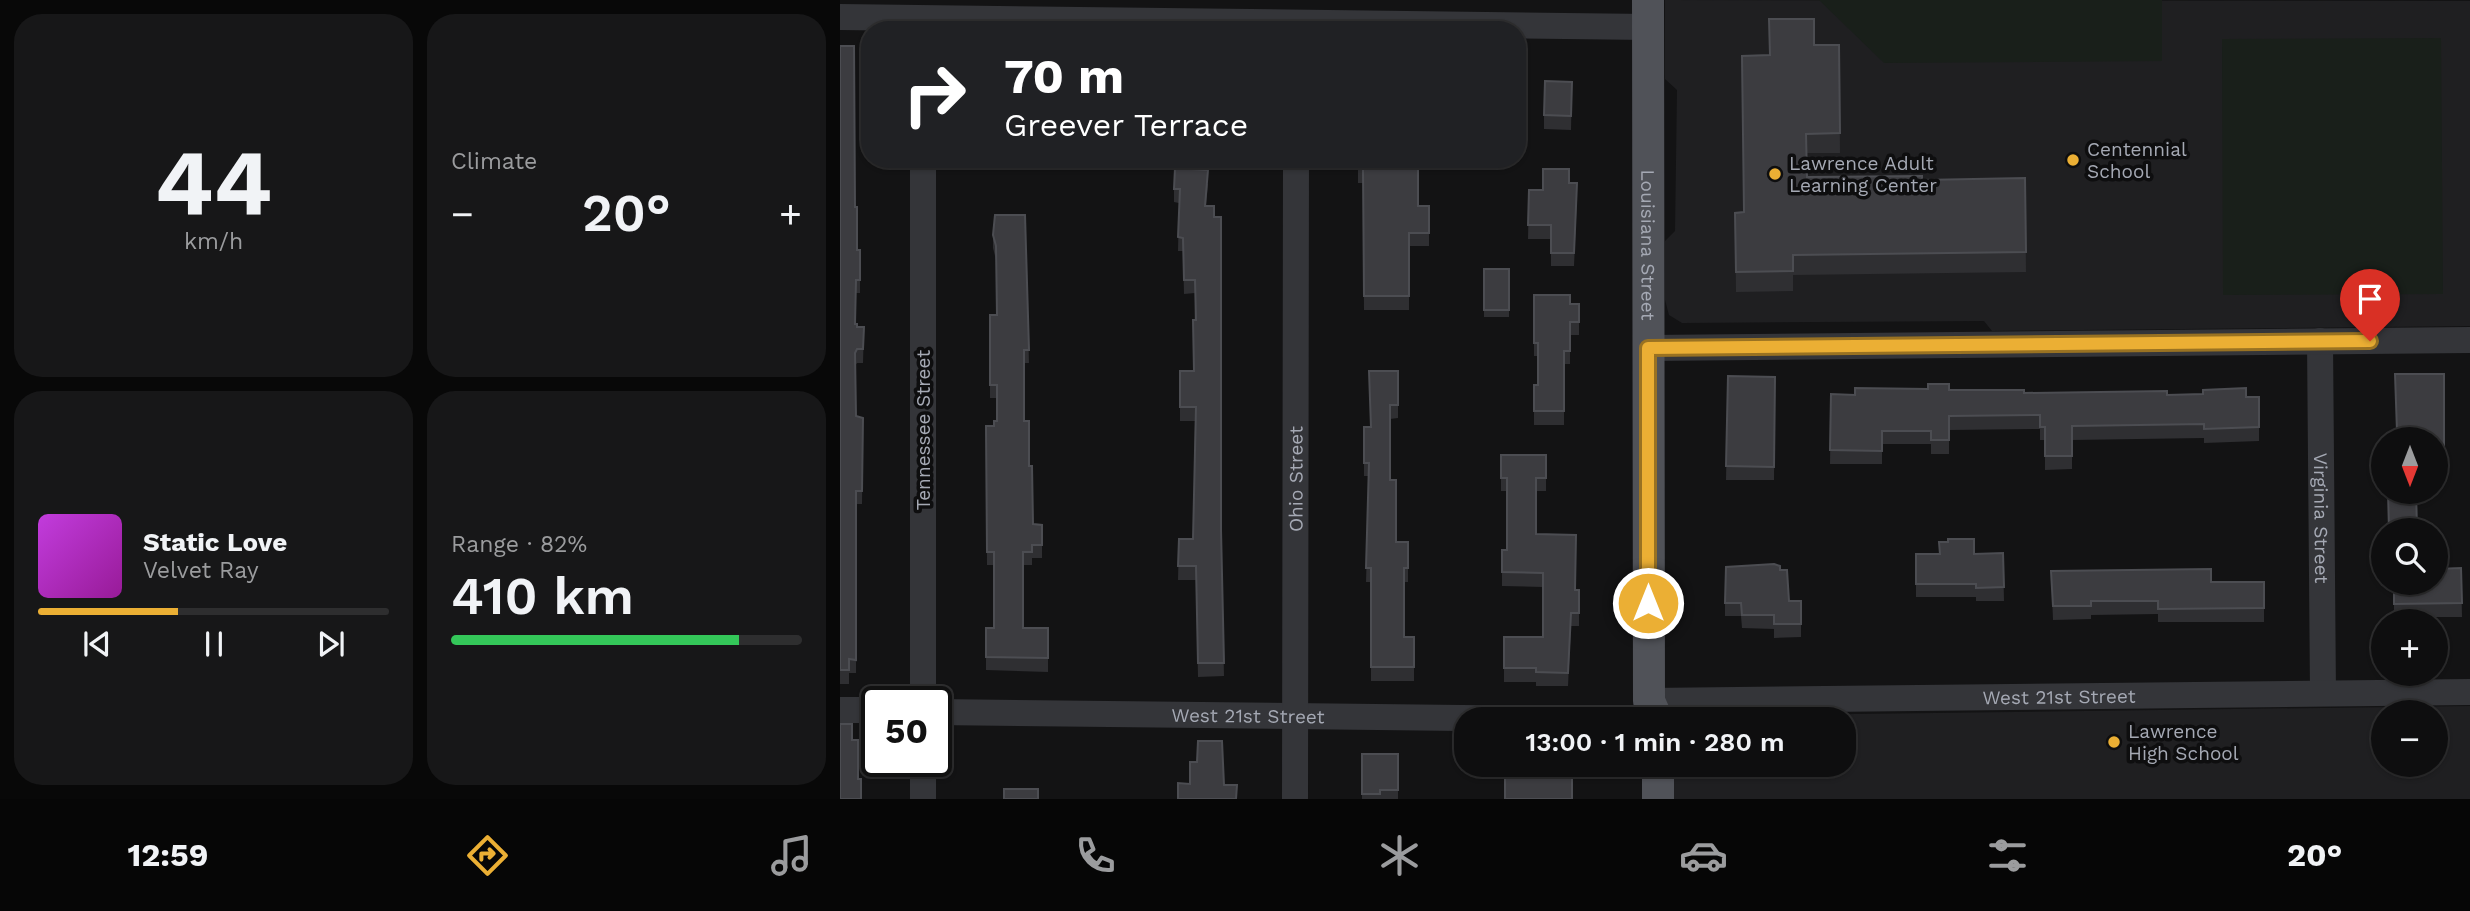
<!DOCTYPE html>
<meta charset="utf-8">
<style>
:root{--surface:#0e0e0f;--page:#171718;--text:#f1f3f6;--muted:#9b9c9e;--line:#2e2e2f;--accent:#ebaf34}
body{margin:0;font-family:"Work Sans",sans-serif;background:var(--page);color:var(--text);height:100vh;display:flex;flex-direction:column;font-size:26px;white-space:nowrap}
*{box-sizing:border-box;margin:0}
p{font-size:23px;color:var(--muted)}
.icon{flex:none;width:38px;height:38px;fill:none;stroke:currentColor;stroke-width:2;stroke-linecap:round;stroke-linejoin:round}
.map{position:relative;flex:1;overflow:hidden}
.drawer{display:flex;flex-direction:column;gap:14px;padding:14px;background:#080808;width:840px}
.drawer>*{flex:none}
.hud{position:absolute;left:21px;top:21px;width:665px;height:147px;border-radius:28px;box-shadow:0 2px 5px #0004,0 0 0 2px var(--line);background:#202124;color:#fff;overflow:hidden}
.needle{width:46px;rotate:180deg}
.buttons{position:absolute;left:1531px;top:427px;display:grid;gap:14px}
.buttons a{display:grid;place-items:center;width:77px;height:77px;border-radius:50%;background:var(--surface);box-shadow:0 2px 5px #0004,0 0 0 2px var(--line);font-size:35px}
.speed{position:absolute;left:21px;top:686px;display:flex;gap:14px;font-size:35px;font-weight:700;text-align:center}
.speed>*{display:grid;place-content:center;width:91px;height:91px;border-radius:50%;background:var(--surface);box-shadow:0 2px 5px #0004,0 0 0 2px var(--line);line-height:1}
.speed .limit{border:4px solid #111;border-radius:10px;background:#fff;color:#111}
.pin{position:absolute;display:grid;place-items:center;width:60px;height:60px;color:#fff;margin:-72px -30px;border-radius:50% 50% 50% 0;rotate:-45deg;box-shadow:0 0 7px #0007}
.pin .icon{rotate:45deg}
.me{position:absolute;width:77px;margin:-38px;rotate:0deg;stroke-linejoin:round;filter:drop-shadow(0 0 5px #0008)}
.turn{display:flex;align-items:center;gap:24px;height:147px;padding:0 28px;font-size:32px}
.turn .icon{width:91px;height:91px;stroke-width:2.5}
.turn b{display:block;font-size:49px;line-height:60px}
.big{font-size:52px;font-weight:600;line-height:1.1}
.drawer .card{flex:1;display:flex;flex-direction:column;justify-content:center;gap:10px;min-width:0;padding:0 24px;border-radius:28px;background:var(--page)}
.drawer .dial{align-items:center;gap:0}
.dial b{font-size:91px;line-height:1}
.song{display:flex;align-items:center;gap:21px}
.cover{width:84px;height:84px;border-radius:10px;background:linear-gradient(135deg,hsl(290 70% 55%),hsl(300 70% 35%))}
.played{height:7px;border-radius:4px;background:linear-gradient(90deg,var(--accent) 40%,var(--line) 40%)}
.keys{display:flex;justify-content:space-around;direction:ltr}
.heat{display:flex;justify-content:space-between;align-items:center;font-size:38px;direction:ltr}
.charge{height:10px;border-radius:5px;background:linear-gradient(90deg,#34c759 82%,var(--line) 0)}
.drawer .tiles{flex:1;display:grid;gap:14px;grid-template-columns:repeat(2,1fr)}
.trip{position:absolute;left:614px;top:707px;width:402px;height:70px;border-radius:28px;background:var(--surface);box-shadow:0 2px 5px #0004,0 0 0 2px var(--line);font-weight:600;line-height:70px;text-align:center}
.dock{display:flex;height:112px;justify-content:space-around;align-items:center;background:#060606;color:var(--muted)}
.dock .icon{width:49px;height:49px}
.dock .selected{color:var(--accent)}
.dock b{font-size:32px;color:var(--text)}
main{display:flex;flex:1;min-height:0}
.map>svg:first-child{display:block}
.built{fill:#1f1f21;fill-rule:evenodd}
.green{fill:#191f1a}
.lines{fill:none;stroke-linecap:round;stroke-linejoin:round}
.minor{stroke:#343539;stroke-width:26}
.major{stroke:#505258;stroke-width:32}
.wall{fill:#2f2f32}
.shaded-wall{fill:#1e1e20}
.building{fill:#3c3c40;stroke:#4c4d52;stroke-width:2}
.route-casing{stroke:#997222;stroke-width:18}
.route{stroke:#ebaf34;stroke-width:12}
.poi-dot{fill:#ebaf34;stroke:#0e0e0f;stroke-width:2.5}
.labels{text-anchor:middle;dominant-baseline:central;stroke-width:7;stroke-linejoin:round;paint-order:stroke}
.poi-label{font-size:19px;fill:#a5a9b4;stroke:#0e0e0f;text-anchor:start}
.street-label{font-size:19px;fill:#a5a9b4;stroke:#0e0e0f}
</style>
<main>
<section class="drawer">
<div class="tiles">
<div class="card dial"><b>44</b><p>km/h</p></div>
<div class="card"><p>Climate</p>
<div class="heat"><a>−</a><b class="big">20°</b><a>+</a></div>
</div>
<div class="card">
<div class="song"><i class="cover"></i><div><b>Static Love</b><p>Velvet Ray</p></div></div>
<div class="played"></div>
<div class="keys"><svg class="icon" aria-label="previous" viewBox="0 0 24 24"><path d="M18 5L8 12l10 7zM5 5v14"/></svg><svg class="icon" aria-label="pause" viewBox="0 0 24 24"><path d="M8 5v14M16 5v14"/></svg><svg class="icon" aria-label="next" viewBox="0 0 24 24"><path d="M6 5l10 7-10 7zM19 5v14"/></svg></div>
</div>
<div class="card"><p>Range · 82%</p><b class="big">410 km</b><div class="charge"></div></div>
</div>
</section>
<div class="map">
<svg width="1630" height="799" viewBox="0 0 1630 799">
<rect width="100%" height="100%" fill="#131314"/>
<g class="built">
<path d="M825 0 1630 1V326L1152 331 1144 321 842 323 829 315 825 300V241L835 231 837 90 825 79Z"/>
<path d="M1630 706V799H825V765H1004V719H848L856 716ZM1544 712H1596V765H1544Z"/>
</g>
<g class="green">
<path d="M979 0H1322V61L1044 63Z"/>
<path d="M1601 38 1603 294 1383 295 1382 39Z"/>
</g>
<g class="lines">
<g class="minor">
<path d="M0 17 808 27"/>
<path d="M83 159V702"/>
<path id="s1" d="M1480 341 1483 693"/>
<path d="M809 348 1630 340"/>
<path id="s2" d="M809 701 1630 692"/>
<path d="M0 710H37"/>
<path id="s3" d="M96 712 718 719"/>
<path d="M83 761V799"/>
<path id="s4" d="M455 799 456 159"/>
</g>
<g class="major">
<path id="s5" d="M808 0 809 701 817 719"/>
<path d="M818 799V765"/>
</g>
</g>
<g class="wall">
<path d="M974 45H999L1000 153H966L967 177 1082 180 1185 178 1186 272 953 275V291L896 292 895 213 903 212 930 55Z"/>
<path d="M0 46 15 207 17 250H20V293H16L15 324 17 327H24L23 363H17L15 366 16 416 23 418 22 504H16V673H9V684H0Z"/>
<path d="M732 82 731 130 704 129V115Z"/>
<path d="M518 159 578 206H589V246H569V310H524L523 183H518Z"/>
<path d="M729 183 737 197 734 266H711V239H688L689 190H703Z"/>
<path d="M368 184 366 206 374 217 384 676 358 677 356 580H338L339 539H353L355 421H340V371H354L355 293 344 294 343 251H338L339 203 334 202V189Z"/>
<path d="M185 215 189 363H184V421L189 466 193 524 202 525V558H192V565H183V628H208V672L146 670V628H154V565H147L146 426H154L157 421V398H150V315H157L156 260 153 248V235Z"/>
<rect x="644" y="269" width="25" height="48"/>
<path d="M694 295 730 304H739V335H730V364H724V425H694V385H698V356H694Z"/>
<path d="M558 371V418L550 419V480L556 542H568V582H564V637H574V681H531V582H526L529 476H524V427H531Z"/>
<path d="M1555 374H1604V466H1596V439H1557Z"/>
<path d="M888 376 935 377 934 480H886Z"/>
<path d="M1109 390 1184 393 1419 397V441L1364 443V438L1232 440V469L1205 470V440H1200V429L1109 430V454H1091V444H1042V464H990L991 394 1015 395Z"/>
<path d="M661 455H706V491H696V534L735 590H739V626H731L728 686H696V682H664V637H703V587L662 586V550H667V491H661Z"/>
<path d="M1163 553 1164 601H1136V597H1076V554Z"/>
<path d="M1621 568 1622 617H1554V583Z"/>
<path d="M940 570 949 601H961V637L934 638V629L902 628 901 616H885V603Z"/>
<path d="M1211 571 1371 582H1424V622H1318V614L1251 615V619L1213 620Z"/>
<rect x="522" y="754" width="36" height="45"/>
</g>
<path class="shaded-wall" d="M731 613V626L728 686V673Z"/>
<g class="building">
<path d="M929 19H974V45H999L1000 133 966 134 967 177 1082 176V180L1185 178 1186 252 953 255V271L896 272 895 213 904 212 902 56 930 55Z"/>
<path d="M0 46H14L15 207H17V250H20V280H16L15 324H17V327H24L23 349H17L15 353 16 416 23 418 22 491H16V660L9 659V670H0Z"/>
<path d="M705 81 732 82 731 116 704 115Z"/>
<path d="M518 159H578V206H589V233H569V296H524L523 169H518Z"/>
<path d="M335 168 368 170 365 206H374V217H381V530L384 663H358L356 566H338L339 539H353L356 407H340V371H354L353 320H356L355 280H344L343 238 338 237 340 189H334Z"/>
<path d="M703 169H729V183H737L734 253H711V225H688L689 190H703Z"/>
<path d="M155 215H185L189 350H184V421H189V466H192L193 524 202 525V545H192V552H183V628H208V658L146 657V628H154V552H147L146 426H154V421H157V385H150V315H157L156 246 153 235Z"/>
<rect x="644" y="269" width="25" height="41"/>
<path d="M694 295H730V304H739V322H730V351H724V411H694V385H698V343H694Z"/>
<path d="M529 371H558V405H550V480H556V542H568V568H564V637H574V667H531V568H526L529 463H524V427H531Z"/>
<path d="M1555 374H1604V453H1596V439H1563V431H1557Z"/>
<path d="M888 376 935 377 934 467 886 466Z"/>
<path d="M1088 384H1109V390H1184V393L1327 391V395L1363 394V390L1406 388V397H1419V427L1364 429V424L1232 426V456H1205V427H1200V415L1109 416V440H1091V431H1042V451L990 450 991 394 1015 395V388L1088 389Z"/>
<path d="M661 455H706V478H696V534L736 535 735 590H739V613H731L728 673 696 672V668H664V637H703V573L662 572V550H667V478H661Z"/>
<path d="M1548 492H1576L1577 527H1593V530H1549Z"/>
<path d="M1108 539H1134V554L1163 553 1164 587 1136 588V584H1076V554H1100L1099 542H1108Z"/>
<path d="M934 564 940 566V570H947L949 601H961V624H934V615H902L901 603H885L886 567Z"/>
<path d="M1621 568 1622 603 1554 604V583H1596V569Z"/>
<path d="M1371 569V582H1424V608L1318 609V601H1251V606H1213L1211 571Z"/>
<path d="M0 724H12V740H18V779H21V799H0Z"/>
<path d="M358 741H382L384 785H397L396 799H338V783L350 784V762H357Z"/>
<path d="M522 754H558V790H540V794H522Z"/>
<path d="M699 765H732V799H665V777H699Z"/>
<rect x="164" y="789" width="34" height="10"/>
</g>
<g class="lines">
<g class="route-casing">
<path id="route" d="M808 603V348L1530 341"/>
</g>
<use href="#route" class="route"/>
</g>
<g class="poi-dot">
<circle cx="1233" cy="160" r="7"/>
<circle cx="935" cy="174" r="7"/>
<circle cx="1274" cy="742" r="7"/>
</g>
<g class="labels">
<g class="poi-label">
<text x="1247" y="149">Centennial<tspan x="1247" dy="22">School</tspan></text>
<text x="949" y="163">Lawrence Adult<tspan x="949" dy="22">Learning Center</tspan></text>
<text x="1288" y="731">Lawrence<tspan x="1288" dy="22">High School</tspan></text>
</g>
<g class="street-label">
<text stroke="none"><textPath href="#s5" startOffset="245">Louisiana Street</textPath></text>
<text transform="translate(83 430) rotate(-90)">Tennessee Street</text>
<text stroke="none"><textPath href="#s4" startOffset="320">Ohio Street</textPath></text>
<text stroke="none"><textPath href="#s1" startOffset="177">Virginia Street</textPath></text>
<text stroke="none"><textPath href="#s2" startOffset="410">West 21st Street</textPath></text>
<text stroke="none"><textPath href="#s3" startOffset="312">West 21st Street</textPath></text>
</g>
</g>
</svg>
<div class="buttons">
<a><svg class="needle" viewBox="-14 -14 28 28"><path d="M0-13l5 13h-10z" fill="#e53935"/><path d="M0 13l5-13h-10z" fill="#9b9c9e"/></svg></a>
<a><svg class="icon" aria-label="search" viewBox="0 0 24 24"><circle cx="10" cy="10" r="6"/><path d="M15 15l6 6"/></svg></a>
<a>+</a>
<a>−</a>
</div>
<div class="speed"><div class="limit">50</div></div>
<div class="pin" style="left:1530px;top:341px;background:#d93025"><svg class="icon" aria-label="arrive" viewBox="0 0 24 24"><path d="M6 21V4h12l-3 4 3 4H6"/></svg></div>
<svg class="me" style="left:808px;top:603px" viewBox="-20 -20 40 40"><circle r="17" fill="#ebaf34" stroke="#fff" stroke-width="3"/><path d="M0-11L8 9 0 5-8 9z" fill="#fff"/></svg>
<div class="trip">13:00 · 1 min · 280 m</div>
<div class="hud">
<div class="turn"><svg class="icon" aria-label="right" viewBox="0 0 24 24"><path d="M7 20v-9h11M14 6l5 5-5 5"/></svg><div><b>70 m</b>Greever Terrace</div></div>
</div>
</div>
</main>
<nav class="dock">
<b>12:59</b>
<svg class="icon selected" aria-label="directions" viewBox="0 0 24 24"><path d="M12 3l9 9-9 9-9-9zM9 14v-3h6M13 9l2 2-2 2"/></svg>
<svg class="icon" aria-label="music" viewBox="0 0 24 24"><path d="M9 18V5l10-2v13"/><circle cx="6" cy="18" r="3"/><circle cx="16" cy="16" r="3"/></svg>
<svg class="icon" aria-label="phone" viewBox="0 0 24 24"><path d="M5 4h4l2 5-3 2q2 4 5 5l2-3 5 2v4C11 20 4 13 5 4z"/></svg>
<svg class="icon" aria-label="climate" viewBox="0 0 24 24"><path d="M12 3v18M4 7l16 10M4 17L20 7"/></svg>
<svg class="icon" aria-label="car" viewBox="0 0 24 24"><path d="M5 17H2v-5l4-1 3-4h7l3 4 3 1v5h-3M9 17h6M6 11h13"/><circle cx="7" cy="17" r="2"/><circle cx="17" cy="17" r="2"/></svg>
<svg class="icon" aria-label="filters" viewBox="0 0 24 24"><path d="M4 7h16M4 17h16"/><circle cx="9" cy="7" r="2"/><circle cx="15" cy="17" r="2"/></svg>
<b>20°</b>
</nav>
